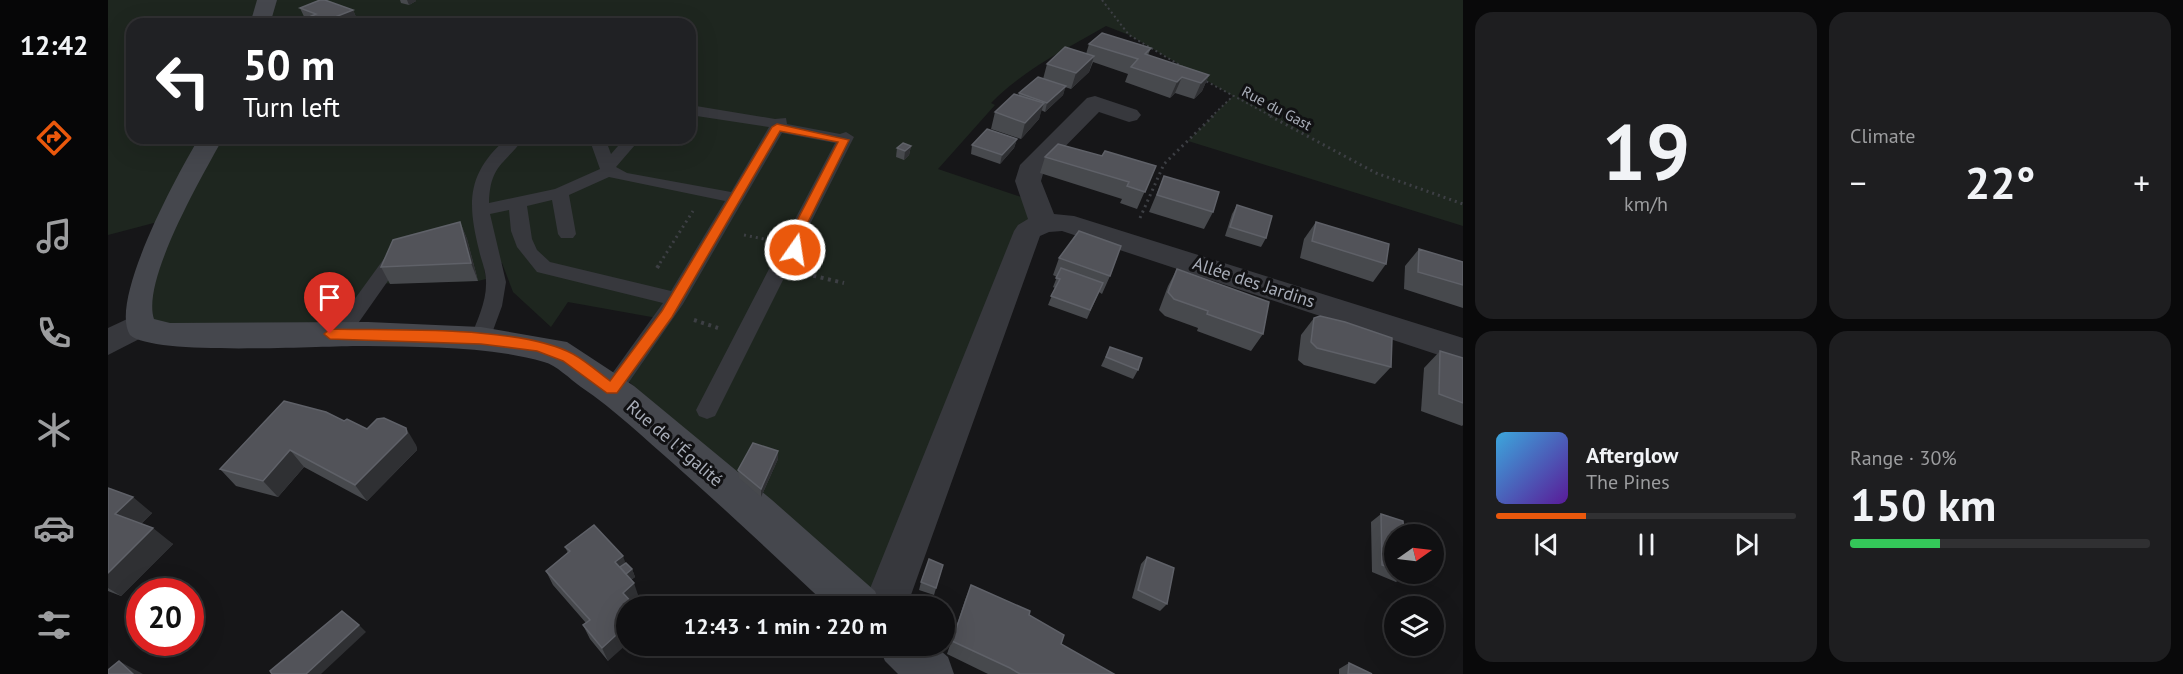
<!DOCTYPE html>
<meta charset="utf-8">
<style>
:root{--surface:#101012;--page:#1e1e20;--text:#f1f3f6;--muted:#9c9d9f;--line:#303032;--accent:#ea580c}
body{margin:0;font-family:"PT Sans",sans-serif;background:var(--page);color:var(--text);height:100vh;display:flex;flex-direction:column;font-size:22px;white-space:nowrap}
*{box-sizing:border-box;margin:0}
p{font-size:20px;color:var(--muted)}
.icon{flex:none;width:33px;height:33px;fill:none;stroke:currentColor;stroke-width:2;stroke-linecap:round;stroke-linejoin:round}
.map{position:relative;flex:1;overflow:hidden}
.side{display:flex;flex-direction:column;gap:12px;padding:12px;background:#09090a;width:720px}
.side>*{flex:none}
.guide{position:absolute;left:18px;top:18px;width:570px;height:126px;border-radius:18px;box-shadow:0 6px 24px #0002,0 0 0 2px var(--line);background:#202124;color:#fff;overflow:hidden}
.needle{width:39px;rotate:76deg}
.controls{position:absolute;left:1276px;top:524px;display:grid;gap:12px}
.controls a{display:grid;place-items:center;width:60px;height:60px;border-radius:50%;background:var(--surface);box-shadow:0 6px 24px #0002,0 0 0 2px var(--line);font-size:30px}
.speed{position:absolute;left:18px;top:578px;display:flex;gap:12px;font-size:30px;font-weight:700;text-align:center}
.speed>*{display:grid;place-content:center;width:78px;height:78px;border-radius:50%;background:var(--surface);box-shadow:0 6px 24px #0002,0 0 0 2px var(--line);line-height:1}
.speed .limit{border:9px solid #d22;background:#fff;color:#111}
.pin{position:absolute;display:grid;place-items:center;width:51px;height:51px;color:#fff;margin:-62px -26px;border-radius:50% 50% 50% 0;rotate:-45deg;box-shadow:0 0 6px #0007}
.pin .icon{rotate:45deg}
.me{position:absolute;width:66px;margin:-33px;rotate:13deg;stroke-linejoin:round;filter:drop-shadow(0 0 4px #0008)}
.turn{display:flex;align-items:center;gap:21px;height:126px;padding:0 18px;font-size:27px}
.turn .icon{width:78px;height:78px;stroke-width:2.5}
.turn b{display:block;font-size:42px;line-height:51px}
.big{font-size:45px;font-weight:700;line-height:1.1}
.side .tile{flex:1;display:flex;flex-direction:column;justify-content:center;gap:9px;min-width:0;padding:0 21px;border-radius:18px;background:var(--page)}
.side .dial{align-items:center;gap:0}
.dial b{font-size:78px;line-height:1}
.song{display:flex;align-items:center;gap:18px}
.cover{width:72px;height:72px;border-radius:9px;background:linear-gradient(135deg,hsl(200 70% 55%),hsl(270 70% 35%))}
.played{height:6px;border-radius:3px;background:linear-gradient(90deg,var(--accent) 30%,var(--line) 30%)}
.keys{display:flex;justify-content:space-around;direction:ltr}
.heat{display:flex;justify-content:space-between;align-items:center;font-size:33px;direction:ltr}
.charge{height:9px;border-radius:4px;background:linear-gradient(90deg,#34c759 30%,var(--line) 0)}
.side .tiles{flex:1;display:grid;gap:12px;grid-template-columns:repeat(2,1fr)}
.trip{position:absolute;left:508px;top:596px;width:339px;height:60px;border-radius:30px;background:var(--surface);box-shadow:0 6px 24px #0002,0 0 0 2px var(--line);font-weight:700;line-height:60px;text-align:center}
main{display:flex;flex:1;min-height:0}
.tabs{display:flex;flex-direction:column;width:108px;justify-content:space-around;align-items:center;background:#060607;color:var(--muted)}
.tabs .icon{width:42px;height:42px}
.tabs .current{color:var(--accent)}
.tabs b{font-size:27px;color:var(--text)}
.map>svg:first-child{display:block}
.green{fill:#1e261f;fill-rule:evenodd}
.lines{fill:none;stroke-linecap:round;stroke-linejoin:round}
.path-far2{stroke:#3d3f44;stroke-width:2;stroke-dasharray:2 3;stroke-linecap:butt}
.path-far1{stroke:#3d3f44;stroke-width:3;stroke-dasharray:2 4;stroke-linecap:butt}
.path{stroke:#3d3f44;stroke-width:4;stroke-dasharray:3 4.5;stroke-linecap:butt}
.lane{fill:#37383d;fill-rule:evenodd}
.street{fill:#37383d;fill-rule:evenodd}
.secondary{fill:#45474d;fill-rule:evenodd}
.wall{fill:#47494d}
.shaded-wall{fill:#2f3033}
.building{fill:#525359;stroke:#5f6168;stroke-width:1.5}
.route{fill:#ea580c;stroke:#983908;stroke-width:1.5}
.labels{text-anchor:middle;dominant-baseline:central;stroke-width:6;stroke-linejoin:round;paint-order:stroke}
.far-street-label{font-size:15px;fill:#a8adb8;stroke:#111113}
.street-label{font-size:18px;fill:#a8adb8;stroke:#111113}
</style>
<main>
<nav class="tabs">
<b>12:42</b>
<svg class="icon current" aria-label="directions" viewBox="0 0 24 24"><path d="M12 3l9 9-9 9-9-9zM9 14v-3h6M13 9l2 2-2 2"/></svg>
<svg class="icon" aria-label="music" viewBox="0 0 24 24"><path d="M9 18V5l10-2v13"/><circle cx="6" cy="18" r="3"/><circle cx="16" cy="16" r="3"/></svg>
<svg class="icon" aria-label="phone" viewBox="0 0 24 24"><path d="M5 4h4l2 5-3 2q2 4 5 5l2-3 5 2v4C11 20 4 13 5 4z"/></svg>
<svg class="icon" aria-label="climate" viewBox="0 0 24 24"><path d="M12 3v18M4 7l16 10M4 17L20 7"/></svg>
<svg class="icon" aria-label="car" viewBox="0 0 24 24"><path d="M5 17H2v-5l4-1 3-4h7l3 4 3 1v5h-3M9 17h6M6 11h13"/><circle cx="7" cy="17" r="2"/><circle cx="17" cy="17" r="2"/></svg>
<svg class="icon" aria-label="filters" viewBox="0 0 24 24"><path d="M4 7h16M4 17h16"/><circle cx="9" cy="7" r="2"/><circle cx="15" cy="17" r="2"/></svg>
</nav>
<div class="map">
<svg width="1355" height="674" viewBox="0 0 1355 674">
<rect width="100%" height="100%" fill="#161618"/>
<path class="green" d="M0 0H1355V226L1080 141 1125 96 1021 35 998 26C958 49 915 70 883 103L887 105 830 169 925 201 935 223 776 606 519 380 549 318 460 302 443 327 405 292 394 263 376 268 378 279 370 281 260 284 222 334 32 325 57 220 0 235ZM24 24H582V138H24Z"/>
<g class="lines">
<g class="path-far2">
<path d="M994 0 1021 35 1075 67"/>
<path d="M1094 79 1165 117"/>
<path d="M1103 117 1125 96"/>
</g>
<g class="path-far1">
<path d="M1162 116 1268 173 1355 204"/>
<path d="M1032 218 1056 164 1105 116"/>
<path d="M636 235 661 240"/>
<path d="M552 263 585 211"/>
</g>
<g class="path">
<path d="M549 268 553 262"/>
<path d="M698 274 736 283"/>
<path d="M586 320 610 328"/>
</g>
<g class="lane">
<path d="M582 105 667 119 678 118 679 124 732 134 738 132 746 137 694 240 695 253 680 270 607 416 599 419 591 416 588 410 661 269 677 251 676 240 727 143 674 133 575 304 512 395 504 398 496 395 493 389 555 303 429 272 409 247 403 231 401 210 382 214 398 282 394 306 380 344 373 347 366 344 362 339C369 321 379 301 378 281 378 270 373 260 371 250 359 202 359 173 399 138H416C396 165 382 165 381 203L447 189 492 169 481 138H497L503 154 517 138H533L508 167 519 173 623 192 661 127 582 115ZM501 177 617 201 563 291 442 262 429 250 424 239 419 206 444 200 450 234 453 238H465L468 234 461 195Z"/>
<path d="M295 246 302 248 304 252 296 258 239 339 232 342 225 339 222 334 225 329 283 249Z"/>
</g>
<g class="street">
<path d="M987 96 1029 110 1033 115 1029 120 1021 122 991 112 937 167 933 181 946 214 966 216 1355 338V363L954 231 941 232 932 236 799 606H755L906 231 910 225 920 219 907 181 912 165 979 98Z"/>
<path d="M32 313 43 317 48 325 43 333 0 355V328Z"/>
</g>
<g class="secondary">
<path d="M149 0H169L162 24H142Z"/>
<path d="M91 138H115C95 175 33 280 46 319L62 323 260 322 373 327 459 342 526 386 664 500 767 591 773 606H720C669 558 619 511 567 465 536 438 507 410 473 387 462 379 448 365 436 362 380 346 316 347 259 346 219 345 46 357 22 335 0 301 70 173 91 138Z"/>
<path d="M770 645H826L840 657 846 674H790L777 661Z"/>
</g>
</g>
<g class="wall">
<path d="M292 0H308V1L301 5 293 3Z"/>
<path d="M192 8 245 10 251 24H201L199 23Z"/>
<path d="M981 44 1043 48 1040 55 1101 75 1094 91 1086 99 1067 93 1062 98 1017 82 1020 74 985 62 981 72 963 89 957 87 955 95 937 112 933 110 931 119 913 139 883 129 887 112 911 95V93L935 79 939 64 978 54Z"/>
<path d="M909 139 906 148 892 164 863 154 864 145Z"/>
<path d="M803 146 801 155 796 160 788 157 789 148Z"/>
<path d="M994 156 1048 166 1029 209 1012 203 1014 199 932 173 937 157Z"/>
<path d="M1056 176 1105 212 1096 229 1041 212Z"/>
<path d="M1129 205 1158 238 1153 247 1117 236 1124 214Z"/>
<path d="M352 222 359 239 370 281 282 284 273 267Z"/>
<path d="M1208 222 1278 264 1265 282 1192 258 1196 239Z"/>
<path d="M1311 249 1355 262V308L1296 289 1297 266Z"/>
<path d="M951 258 1002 276 994 294 991 292 979 319 940 305 947 288 945 287 949 277 945 275Z"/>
<path d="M1069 269 1155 334 1143 351 1089 331 1090 328 1057 316 1051 310 1060 286Z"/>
<path d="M1206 318 1283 367 1267 384 1196 365 1190 360 1193 335Z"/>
<path d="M1002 347 1030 370 1025 379 993 366Z"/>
<path d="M1332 351 1355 358V425L1354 426 1313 411 1316 368Z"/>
<path d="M236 421 259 429 308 445 309 450 259 501 196 467 170 497 128 486 112 469Z"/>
<path d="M670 459 653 497 631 478 630 470Z"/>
<path d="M0 488 44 513 33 524 65 544 13 596 0 591Z"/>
<path d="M1273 514 1287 534V573H1298L1299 574 1288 582 1264 572 1263 522Z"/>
<path d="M457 547 518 563 524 569 527 577 523 580 531 598 525 603 500 661 482 639 475 625 478 623 445 585 438 571 460 553Z"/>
<path d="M1039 557 1059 604 1052 611 1024 598 1033 564Z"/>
<path d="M835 565 826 595 811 590 813 582Z"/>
<path d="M863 585 921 615 953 644 1006 674H880L839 654 857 600Z"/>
<path d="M1241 663 1264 674H1231V669Z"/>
</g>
<g class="shaded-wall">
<path d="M299 0H308V1L301 5Z"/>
<path d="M245 10 251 24 212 23Z"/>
<path d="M986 56 981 72 963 89 968 73Z"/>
<path d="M1101 75 1094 91 1086 99 1093 83Z"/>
<path d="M1074 77 1067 93 1062 98 1069 82Z"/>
<path d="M958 86 955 95 937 112 939 103Z"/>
<path d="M936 103 931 119 913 139 917 123Z"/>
<path d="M909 139 906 148 892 164 894 155Z"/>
<path d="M803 146 801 155 796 160 797 151Z"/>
<path d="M352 222 359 239 370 281 363 263Z"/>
<path d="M298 428 308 445 309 450 259 501 247 485Z"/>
<path d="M182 450 196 467 170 497 155 481Z"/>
<path d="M670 451V459L653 497V489Z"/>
<path d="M25 497 44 513 27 529 7 514Z"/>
<path d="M45 528 65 544 13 596 0 588V573Z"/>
<path d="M515 556 520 570 515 575 507 562Z"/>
<path d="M524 569 527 577 519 583 516 576Z"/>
<path d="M526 583 531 598 522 606 515 593Z"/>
<path d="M251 625 258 632 213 674H198Z"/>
<path d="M519 625V644L500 661 494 648Z"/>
<path d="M11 661 35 674H25Z"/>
</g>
<g class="building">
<path d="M212 0H217L245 10 212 23 199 18 208 14 192 8Z"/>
<path d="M994 33 1043 48 1037 54 1101 75 1093 83 1074 77 1069 82 1023 67 1030 59 981 44Z"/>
<path d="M957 47 986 56 968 73 939 64Z"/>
<path d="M930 77 958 86 939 103 911 93Z"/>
<path d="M906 94 936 103 917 123 887 112Z"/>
<path d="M879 129 909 139 894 155 864 145Z"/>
<path d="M795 143 803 146 797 151 789 148Z"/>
<path d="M950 144 994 156 997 151 1048 166 1037 192 1019 186 1021 182 937 157Z"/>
<path d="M1056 176 1111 192 1105 212 1049 195Z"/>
<path d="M1129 205 1164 216 1158 238 1122 227Z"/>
<path d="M352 222 363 263 273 267 285 240Z"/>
<path d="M1208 222 1281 244 1278 264 1204 241Z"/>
<path d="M971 231 1013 246 1002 276 951 258Z"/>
<path d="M1311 249 1355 262V285L1310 272Z"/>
<path d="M953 268 995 283 982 310 943 296 952 279 948 278Z"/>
<path d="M1069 269 1161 302 1155 334 1099 314 1100 311 1066 299 1060 292Z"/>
<path d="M1212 316 1237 322 1284 338 1283 367 1209 348 1203 342 1206 318Z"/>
<path d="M1002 347 1034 358 1030 370 998 357Z"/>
<path d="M1332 351 1355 358V403L1331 394Z"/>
<path d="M176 401 218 412 236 421 239 419 259 429 269 419 276 418 298 428 299 433 247 485 182 450 155 481 112 469Z"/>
<path d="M645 443 670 451 653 489 630 470Z"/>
<path d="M0 488 25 497 7 514 45 528 0 573Z"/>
<path d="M1273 514 1295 521 1296 534H1287V570L1274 565Z"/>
<path d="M486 525 515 556 507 562 526 583 515 593 527 606H519V625L494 648 475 625 482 620 438 571 462 551 457 547Z"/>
<path d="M1039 557 1066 568 1059 604 1030 590Z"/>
<path d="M821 559 835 565 828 588 813 582Z"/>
<path d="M518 563 524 569 518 574 512 567Z"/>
<path d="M863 585 922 611 921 615 956 635 953 644 1006 674H912L902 668 844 641Z"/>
<path d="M234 611 251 625 198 674H164L162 671Z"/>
<path d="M11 661 25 674H0V670Z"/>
<path d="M1241 663 1264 674H1240Z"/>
</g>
<path class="route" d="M669 124 741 140 691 240 694 250 687 254 683 253 679 240 730 142 672 131 564 317 509 393H499L455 361 429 351 373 344 222 339 216 334 222 329C285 331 411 325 465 354 478 361 490 372 502 381L554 311 664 127Z"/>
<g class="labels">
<g class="far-street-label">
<text transform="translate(1169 108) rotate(28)">Rue du Gast</text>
</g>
<g class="street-label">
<text transform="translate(1146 282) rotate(18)">Allée des Jardins</text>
<text transform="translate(567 443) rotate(41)">Rue de l'Égalité</text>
</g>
</g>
</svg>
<div class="controls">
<a><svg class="needle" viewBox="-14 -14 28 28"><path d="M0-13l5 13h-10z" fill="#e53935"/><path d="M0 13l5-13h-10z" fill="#9c9d9f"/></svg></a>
<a><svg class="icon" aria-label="layers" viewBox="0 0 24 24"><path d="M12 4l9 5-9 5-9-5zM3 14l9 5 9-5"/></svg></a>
</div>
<div class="speed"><div class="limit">20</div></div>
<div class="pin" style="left:222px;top:334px;background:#d93025"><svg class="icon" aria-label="arrive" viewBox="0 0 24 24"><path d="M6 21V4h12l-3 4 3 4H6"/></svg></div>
<svg class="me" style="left:687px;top:250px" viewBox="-20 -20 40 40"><circle r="17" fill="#ea580c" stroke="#fff" stroke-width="3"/><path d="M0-11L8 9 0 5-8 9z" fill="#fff"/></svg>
<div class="trip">12:43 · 1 min · 220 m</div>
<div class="guide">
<div class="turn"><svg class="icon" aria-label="left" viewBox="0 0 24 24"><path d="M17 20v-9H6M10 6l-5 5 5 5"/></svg><div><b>50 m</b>Turn left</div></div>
</div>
</div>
<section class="side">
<div class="tiles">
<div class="tile dial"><b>19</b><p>km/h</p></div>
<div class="tile"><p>Climate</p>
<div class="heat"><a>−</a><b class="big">22°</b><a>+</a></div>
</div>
<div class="tile">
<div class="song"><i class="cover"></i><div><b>Afterglow</b><p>The Pines</p></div></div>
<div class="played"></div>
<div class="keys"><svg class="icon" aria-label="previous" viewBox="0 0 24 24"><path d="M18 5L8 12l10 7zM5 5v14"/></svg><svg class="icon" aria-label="pause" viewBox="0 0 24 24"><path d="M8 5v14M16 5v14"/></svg><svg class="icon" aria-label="next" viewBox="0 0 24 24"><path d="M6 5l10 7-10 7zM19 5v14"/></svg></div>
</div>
<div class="tile"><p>Range · 30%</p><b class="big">150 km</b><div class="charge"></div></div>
</div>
</section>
</main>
